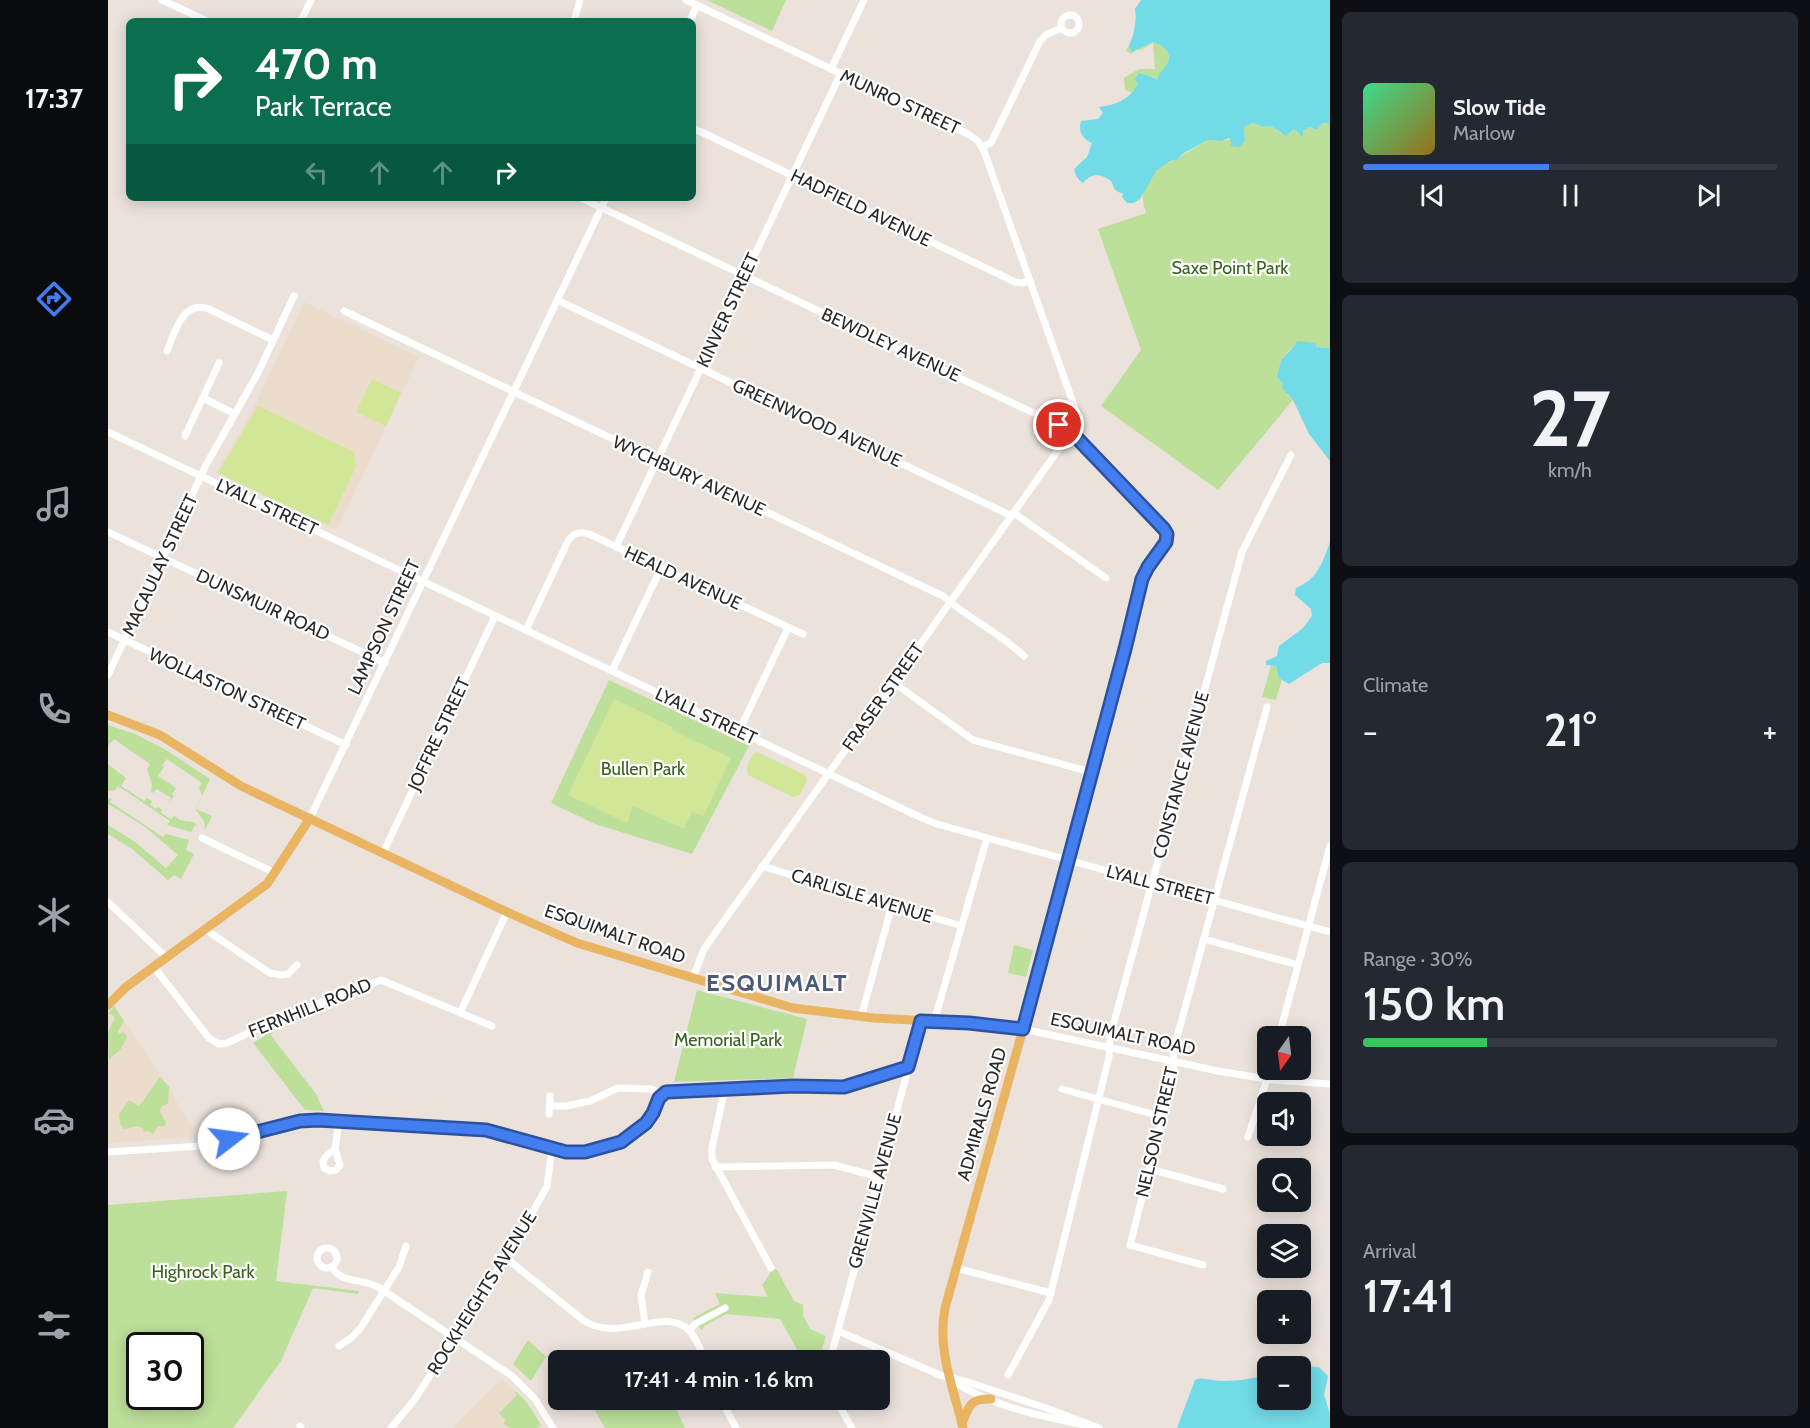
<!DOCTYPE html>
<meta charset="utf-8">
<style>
:root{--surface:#171b24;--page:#242831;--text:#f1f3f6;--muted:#9ea1a6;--line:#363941;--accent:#437ef1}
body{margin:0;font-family:Cabin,sans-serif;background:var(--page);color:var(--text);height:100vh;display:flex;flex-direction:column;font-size:22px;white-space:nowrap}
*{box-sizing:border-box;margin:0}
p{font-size:20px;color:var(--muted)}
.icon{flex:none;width:33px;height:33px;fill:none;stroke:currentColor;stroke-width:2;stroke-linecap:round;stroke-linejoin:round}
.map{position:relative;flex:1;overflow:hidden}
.details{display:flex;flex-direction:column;gap:12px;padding:12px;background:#0d0f14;width:480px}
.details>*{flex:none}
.banner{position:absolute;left:18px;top:18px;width:570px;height:183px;border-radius:9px;box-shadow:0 3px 15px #0003;background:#0b6e4f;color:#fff;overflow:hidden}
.needle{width:39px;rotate:194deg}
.buttons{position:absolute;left:1149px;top:1026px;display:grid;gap:12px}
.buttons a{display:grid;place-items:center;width:54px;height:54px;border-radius:9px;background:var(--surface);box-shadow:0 3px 15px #0003;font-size:30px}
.speed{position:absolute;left:18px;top:1332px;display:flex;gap:12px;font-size:30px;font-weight:700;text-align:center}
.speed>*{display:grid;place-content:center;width:78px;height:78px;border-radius:50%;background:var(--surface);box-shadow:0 3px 15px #0003;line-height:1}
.speed .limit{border:3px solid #111;border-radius:9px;background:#fff;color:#111}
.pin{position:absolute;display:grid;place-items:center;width:51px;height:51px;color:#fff;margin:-26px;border:3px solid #fff;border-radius:50%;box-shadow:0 2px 6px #0007}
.me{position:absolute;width:66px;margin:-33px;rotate:75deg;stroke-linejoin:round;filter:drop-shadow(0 0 4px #0008)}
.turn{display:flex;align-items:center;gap:21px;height:126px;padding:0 30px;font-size:27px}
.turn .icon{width:78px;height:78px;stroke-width:2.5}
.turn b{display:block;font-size:42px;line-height:51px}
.lanes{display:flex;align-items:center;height:57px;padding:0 30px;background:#0003;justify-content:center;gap:30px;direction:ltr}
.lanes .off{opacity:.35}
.big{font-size:45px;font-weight:600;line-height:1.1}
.details .widget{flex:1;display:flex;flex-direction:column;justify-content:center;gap:9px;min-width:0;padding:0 21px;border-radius:9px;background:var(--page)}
.details .dial{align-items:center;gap:0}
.dial b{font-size:78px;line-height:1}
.song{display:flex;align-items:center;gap:18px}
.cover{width:72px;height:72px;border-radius:9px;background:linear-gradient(135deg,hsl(150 70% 55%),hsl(40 70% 35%))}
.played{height:6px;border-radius:3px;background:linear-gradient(90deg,var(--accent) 45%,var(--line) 45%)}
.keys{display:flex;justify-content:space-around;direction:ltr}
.heat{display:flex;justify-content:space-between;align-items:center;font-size:33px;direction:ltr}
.charge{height:9px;border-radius:4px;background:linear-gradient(90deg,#34c759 30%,var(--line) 0)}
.trip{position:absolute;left:440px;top:1350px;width:342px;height:60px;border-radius:9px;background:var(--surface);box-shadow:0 3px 15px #0003;font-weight:600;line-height:60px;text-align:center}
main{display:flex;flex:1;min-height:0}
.tab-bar{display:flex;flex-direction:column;width:108px;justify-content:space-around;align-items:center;background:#090b0e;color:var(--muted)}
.tab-bar .icon{width:42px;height:42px}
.tab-bar .on{color:var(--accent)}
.tab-bar b{font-size:27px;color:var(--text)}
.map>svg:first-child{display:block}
.education{fill:#ecdccc}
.green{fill:#bcdf9a;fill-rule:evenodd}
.pitch{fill:#d1e696}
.water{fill:#73dbe8}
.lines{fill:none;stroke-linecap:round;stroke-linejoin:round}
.minor{stroke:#fff;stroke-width:7}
.major{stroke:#e9b562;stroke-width:9}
.route-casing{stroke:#2c529d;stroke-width:15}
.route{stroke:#437ef1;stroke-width:10}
.labels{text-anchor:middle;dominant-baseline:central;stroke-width:4.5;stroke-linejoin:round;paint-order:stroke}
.street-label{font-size:18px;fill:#292929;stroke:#fff}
.park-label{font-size:18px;fill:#36621d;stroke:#fff}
.district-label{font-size:24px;font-weight:bold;letter-spacing:1.5px;fill:#4c5a77;stroke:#fff}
</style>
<main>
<nav class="tab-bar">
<b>17:37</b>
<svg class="icon on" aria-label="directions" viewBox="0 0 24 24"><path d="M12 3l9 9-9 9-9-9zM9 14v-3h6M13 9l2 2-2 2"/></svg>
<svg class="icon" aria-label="music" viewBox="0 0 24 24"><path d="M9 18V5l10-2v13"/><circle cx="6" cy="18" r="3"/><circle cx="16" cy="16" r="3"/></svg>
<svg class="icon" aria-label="phone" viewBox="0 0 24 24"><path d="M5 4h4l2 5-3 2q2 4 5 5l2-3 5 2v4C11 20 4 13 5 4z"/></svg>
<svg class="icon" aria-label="climate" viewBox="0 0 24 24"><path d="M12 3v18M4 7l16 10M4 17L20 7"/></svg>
<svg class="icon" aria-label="car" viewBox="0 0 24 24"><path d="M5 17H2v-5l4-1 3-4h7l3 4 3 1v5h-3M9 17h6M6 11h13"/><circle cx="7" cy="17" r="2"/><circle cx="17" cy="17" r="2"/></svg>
<svg class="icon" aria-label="filters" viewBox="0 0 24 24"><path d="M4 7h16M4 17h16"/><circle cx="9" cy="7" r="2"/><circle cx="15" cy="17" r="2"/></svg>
</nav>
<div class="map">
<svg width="1222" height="1428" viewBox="0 0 1222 1428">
<rect width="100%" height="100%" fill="#ebe2dc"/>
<g class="education">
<path d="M196 302 311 357 229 530 108 473 143 413Z"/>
<path d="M6 1006 61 1087 88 1137 0 1143V1015Z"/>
<path d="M394 1379 420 1405 434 1428H345Z"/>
</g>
<g class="green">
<path d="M599 0H678L664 31Z"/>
<path d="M1026 34 1021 46 1028 49 1045 42C1068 50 1062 63 1050 79L1044 76 1030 84 1025 93 1017 90 1016 78 1031 69H1047L1045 43 1033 50H1028L1023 54 1018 51Z"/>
<path d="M1145 123 1155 127 1163 126 1174 134 1186 129 1195 136V131L1201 127 1209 130 1214 123 1222 124V348L1208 347 1191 341 1179 352 1175 384 1178 393 1185 400 1110 490 993 406 1033 350 990 229 1038 213C1036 207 1034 199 1035 193 1038 179 1053 163 1065 161L1100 140 1114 141 1123 139V143L1137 140 1136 127Z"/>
<path d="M1163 666H1168L1171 678 1174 679 1168 700 1154 697Z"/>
<path d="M501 680 641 746 584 854 487 824 443 803Z"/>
<path d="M0 725 27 734 58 750 102 779 88 809 104 816 97 830 96 821 88 810V808L94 796 91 788 94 783 59 759 54 766 56 767 50 776 68 788 64 794 66 796 60 803 63 798 49 789 45 793 43 791 44 784 39 769 42 764 6 739 0 746Z"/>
<path d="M0 764 18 778 13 786 36 801 39 798 44 801 42 805 48 809 50 807 54 810 53 813 63 819 66 816 74 821 87 822 89 826 87 825 83 832 59 825 62 821 10 786 7 790 0 791Z"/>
<path d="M4 798 2 802 55 837 58 834 81 840 78 850 86 854 73 879 66 875 60 880 23 848 0 834V825L27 842 58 868 70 855 36 826 0 804V799Z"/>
<path d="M906 945 925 950 918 977 900 973Z"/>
<path d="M589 990 699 1019 685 1078 566 1082Z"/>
<path d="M6 1006 16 1021 10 1031 11 1034 16 1032 19 1037 13 1049 1 1060 0 1032 7 1018 5 1015 0 1014Z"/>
<path d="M166 1030 163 1035 165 1038 208 1094 216 1111 197 1110 145 1043Z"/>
<path d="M52 1077 61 1087 60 1103 53 1107 52 1112 58 1123 57 1126H50L45 1134 41 1131 36 1132 35 1128 29 1126 16 1129 12 1123 11 1114 21 1100 31 1106Z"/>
<path d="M179 1191 168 1281 251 1291 250 1294 205 1288 173 1361 125 1428H0V1205ZM32 1346H82V1396H32Z"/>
<path d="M663 1268 669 1270 686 1301 695 1305V1315L702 1329 718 1336 712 1356 705 1360H695L672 1319 618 1314 596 1326 594 1330 587 1324 585 1318 612 1304 607 1293 660 1297 654 1285 662 1274Z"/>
<path d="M420 1340 438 1357 423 1381 405 1364Z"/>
<path d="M405 1390C416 1396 426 1413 433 1425L429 1428H402L396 1424 397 1419 391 1413 409 1395Z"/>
<path d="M481 1400H564L577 1428H497Z"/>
</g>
<g class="pitch">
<path d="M264 379 293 393 278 426 248 412Z"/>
<path d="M150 406 246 452 248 467 220 525 110 473Z"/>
<path d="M506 699 565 727 564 730 623 758 595 817 584 811 576 829 525 806 519 823 460 795Z"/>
<path d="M649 752 697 775 699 780 692 795 685 797 640 775C636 768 642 756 649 752Z"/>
</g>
<g class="water">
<path d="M1033 0H1222V124L1214 123 1209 130 1201 127 1195 131V137L1186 129 1178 136 1163 126 1155 127 1145 123 1136 127 1137 140 1132 147 1123 146V140L1121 138 1114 141 1100 140 1076 153 1068 160 1062 161 1048 171 1032 199 1026 203H1019L1014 197 1015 194C1003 189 1008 189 1003 181 994 174 984 172 975 183 970 180 967 175 966 169L979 157 984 143C974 139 970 131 973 121L990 119 995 113 991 107C1008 105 1021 100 1030 84L1027 79 1031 73 1050 79 1051 74C1065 61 1065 49 1045 42L1024 52 1021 46C1026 35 1029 20 1027 9Z"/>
<path d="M1190 341 1207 343 1208 347 1222 348V461L1201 434 1185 400 1174 388 1175 384 1169 377 1173 361Z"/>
<path d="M1222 542V663H1214L1181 684 1171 678 1168 666 1158 665V661L1169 656 1171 646 1195 628 1204 616 1203 609 1187 595 1188 588C1210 579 1214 563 1222 542Z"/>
<path d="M1191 1366 1211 1367 1220 1376 1216 1395 1222 1414V1428H1069L1087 1380C1096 1376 1105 1382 1116 1381 1131 1381 1145 1378 1159 1375L1160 1400H1192Z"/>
</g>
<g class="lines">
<g class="minor">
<path d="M54 0 99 21"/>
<path d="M578 0 860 134 870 141 876 151 970 417 963 432 596 949 585 978"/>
<circle cx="962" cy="24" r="9"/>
<path d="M193 21 203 0"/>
<path d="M466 21 472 0"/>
<path d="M582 21 589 5"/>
<path d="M723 69 756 0"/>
<path d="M585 128 907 282 914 283 922 281"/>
<path d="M874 147 883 143 932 41 938 35 953 28"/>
<path d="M473 198 957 428 1056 529 1059 534 1058 542 1039 567 1034 579 1017 649 915 1029 1110 1071 1165 1080 1222 1084"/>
<path d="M449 300 904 516"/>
<path d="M236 311 835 596C861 619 892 633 916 656"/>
<path d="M59 351C67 332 75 299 101 309L165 340"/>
<path d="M95 398 127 414"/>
<path d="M0 432 814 818 829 824 1222 932"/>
<path d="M77 436 111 363"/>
<path d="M906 513 998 578"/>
<path d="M0 532 277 663"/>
<path d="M508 547 733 73"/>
<path d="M418 630 460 541C465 533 472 531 481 534L695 634"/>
<path d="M0 632 238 745"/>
<path d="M504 671 553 568"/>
<path d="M0 675 98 465 150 373 186 296"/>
<path d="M785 682 865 740 983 772"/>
<path d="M631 731 680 628"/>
<path d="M202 818 498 198"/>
<path d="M94 838 167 873"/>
<path d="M275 853 387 616"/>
<path d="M654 866 854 926"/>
<path d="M0 902 59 958"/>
<path d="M98 930 162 973 173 975 180 974 189 965"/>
<path d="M1096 939 1190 965"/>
<path d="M46 967 101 1038 111 1044 119 1043 172 1018 273 980 384 1026"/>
<path d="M352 1013 399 912"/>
<path d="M753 1017 784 905"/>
<path d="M826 1022 879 838"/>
<path d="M1171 1036 1222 846"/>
<path d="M617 1088 604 1148V1159L663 1268"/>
<path d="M954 1089 1055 1117"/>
<path d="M554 1094 563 1091 609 1088 736 1087 800 1067"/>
<path d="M442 1106H458L482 1101 510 1088 543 1089 554 1094"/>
<path d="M441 1114 442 1096"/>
<path d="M1140 1137 1162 1070"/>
<path d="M227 1149 232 1165 228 1170 222 1171 216 1168 215 1161 218 1156 227 1149 231 1121"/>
<path d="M0 1152 93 1146 186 1122 210 1120 378 1130 458 1152C485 1157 524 1142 541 1119 547 1111 547 1101 554 1094"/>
<path d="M607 1167 726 1165 771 1177"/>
<path d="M1042 1169 1115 1189"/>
<circle cx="219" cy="1258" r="10"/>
<path d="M398 1258 475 1320C511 1345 557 1304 582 1331 589 1340 593 1351 597 1360"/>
<path d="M1095 1265 1022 1245 1066 1072 1065 1052 1159 707"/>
<path d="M223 1267C235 1284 253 1278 270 1287L404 1376 427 1399 445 1428"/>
<path d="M848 1268 943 1293"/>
<path d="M537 1324 533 1295 540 1272"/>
<path d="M581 1330 587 1324 617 1308"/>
<path d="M730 1331 832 1375 860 1382 938 1408 991 1428"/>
<path d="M231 1346 243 1338 252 1329 291 1267 298 1246"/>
<path d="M722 1360 813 1021"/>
<path d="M900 1375 941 1300 1001 1057 1002 1037 1134 552 1183 455"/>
<path d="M844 1380C883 1407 935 1416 980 1426"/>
<path d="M613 1400 628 1428"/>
<path d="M728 1400 744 1428"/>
<path d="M192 1426 193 1428"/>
<path d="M283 1428 307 1399 412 1235 439 1186 444 1148"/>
</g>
<g class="major">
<path d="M0 715 52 735 133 786 399 912 469 943 685 1008 766 1018 861 1023 915 1029 837 1308C829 1351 845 1386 855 1428"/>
<path d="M0 1005 18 987 159 884 202 818"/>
<path d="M854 1424C861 1406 862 1398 883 1399"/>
</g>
</g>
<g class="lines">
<g class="route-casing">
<path id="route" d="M121 1139 192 1121 210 1120 378 1130 458 1152H477L513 1142 538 1123 545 1113 551 1098 558 1092 685 1086 736 1087 800 1067 813 1021 861 1023 915 1029 1017 649 1034 579 1040 567 1058 542 1059 534 1056 529 968 437 951 425"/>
</g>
<use href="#route" class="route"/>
</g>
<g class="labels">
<g class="street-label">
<text transform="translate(792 102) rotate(25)">MUNRO STREET</text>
<text transform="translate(753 208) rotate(26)">HADFIELD AVENUE</text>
<text transform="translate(620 310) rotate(-65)">KINVER STREET</text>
<text transform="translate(783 345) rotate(25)">BEWDLEY AVENUE</text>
<text transform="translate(709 423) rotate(25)">GREENWOOD AVENUE</text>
<text transform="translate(581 476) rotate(25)">WYCHBURY AVENUE</text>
<text transform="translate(159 507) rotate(25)">LYALL STREET</text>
<text transform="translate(52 565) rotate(-65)">MACAULAY STREET</text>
<text transform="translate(575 578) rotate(25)">HEALD AVENUE</text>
<text transform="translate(155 605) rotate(25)">DUNSMUIR ROAD</text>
<text transform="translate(276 627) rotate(-65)">LAMPSON STREET</text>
<text transform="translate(119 689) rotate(25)">WOLLASTON STREET</text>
<text transform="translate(775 697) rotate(-55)">FRASER STREET</text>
<text transform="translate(598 716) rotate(25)">LYALL STREET</text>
<text transform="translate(331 734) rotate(-65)">JOFFRE STREET</text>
<text transform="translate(1073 775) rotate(-75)">CONSTANCE AVENUE</text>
<text transform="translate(1052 885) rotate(15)">LYALL STREET</text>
<text transform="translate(754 896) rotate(17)">CARLISLE AVENUE</text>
<text transform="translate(507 934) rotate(19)">ESQUIMALT ROAD</text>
<text transform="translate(202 1008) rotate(-22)">FERNHILL ROAD</text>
<text transform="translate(1015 1034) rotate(12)">ESQUIMALT ROAD</text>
<text transform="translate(874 1114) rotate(-74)">ADMIRALS ROAD</text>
<text transform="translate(1049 1132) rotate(-77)">NELSON STREET</text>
<text transform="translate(767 1191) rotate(-75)">GRENVILLE AVENUE</text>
<text transform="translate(374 1293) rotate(-58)">ROCKHEIGHTS AVENUE</text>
</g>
<g class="park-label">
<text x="1122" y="268">Saxe Point Park</text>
<text x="535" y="769">Bullen Park</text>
<text x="620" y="1040">Memorial Park</text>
<text x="95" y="1272">Highrock Park</text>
</g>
<g class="district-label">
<text x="669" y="982">ESQUIMALT</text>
</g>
</g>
</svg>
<div class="buttons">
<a><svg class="needle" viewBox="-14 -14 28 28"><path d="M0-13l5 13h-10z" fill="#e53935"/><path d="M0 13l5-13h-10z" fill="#9ea1a6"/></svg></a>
<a><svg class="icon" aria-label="sound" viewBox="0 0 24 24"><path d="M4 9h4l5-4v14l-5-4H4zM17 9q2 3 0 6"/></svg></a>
<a><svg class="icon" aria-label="search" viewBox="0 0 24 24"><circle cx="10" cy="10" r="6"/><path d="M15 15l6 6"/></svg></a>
<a><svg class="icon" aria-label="layers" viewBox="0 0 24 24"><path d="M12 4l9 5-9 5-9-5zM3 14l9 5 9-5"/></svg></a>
<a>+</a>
<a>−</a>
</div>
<div class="speed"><div class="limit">30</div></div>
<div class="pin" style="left:951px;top:425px;background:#d93025"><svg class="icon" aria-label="arrive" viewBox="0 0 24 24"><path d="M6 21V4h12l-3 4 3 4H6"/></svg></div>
<svg class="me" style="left:121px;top:1139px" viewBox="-20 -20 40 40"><circle r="19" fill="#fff"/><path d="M0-13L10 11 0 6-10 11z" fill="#437ef1"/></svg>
<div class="trip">17:41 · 4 min · 1.6 km</div>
<div class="banner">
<div class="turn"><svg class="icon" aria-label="right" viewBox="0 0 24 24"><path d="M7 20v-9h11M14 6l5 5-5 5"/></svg><div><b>470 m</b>Park Terrace</div></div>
<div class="lanes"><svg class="icon off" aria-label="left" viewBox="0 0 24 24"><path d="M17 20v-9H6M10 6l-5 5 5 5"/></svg><svg class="icon off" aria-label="ahead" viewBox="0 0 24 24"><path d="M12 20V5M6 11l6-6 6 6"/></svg><svg class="icon off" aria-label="ahead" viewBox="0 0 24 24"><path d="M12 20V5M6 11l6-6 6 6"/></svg><svg class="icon" aria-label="right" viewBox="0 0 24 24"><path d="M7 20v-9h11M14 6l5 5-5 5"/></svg></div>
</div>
</div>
<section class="details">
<div class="widget">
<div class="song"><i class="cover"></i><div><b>Slow Tide</b><p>Marlow</p></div></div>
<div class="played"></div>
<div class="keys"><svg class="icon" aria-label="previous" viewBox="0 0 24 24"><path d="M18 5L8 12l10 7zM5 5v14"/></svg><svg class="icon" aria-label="pause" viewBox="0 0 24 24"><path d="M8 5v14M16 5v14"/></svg><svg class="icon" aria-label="next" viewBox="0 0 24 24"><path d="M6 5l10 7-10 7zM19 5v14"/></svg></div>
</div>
<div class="widget dial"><b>27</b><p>km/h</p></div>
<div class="widget"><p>Climate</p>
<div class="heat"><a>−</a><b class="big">21°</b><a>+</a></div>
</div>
<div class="widget"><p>Range · 30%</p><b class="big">150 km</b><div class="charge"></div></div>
<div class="widget"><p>Arrival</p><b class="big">17:41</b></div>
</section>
</main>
